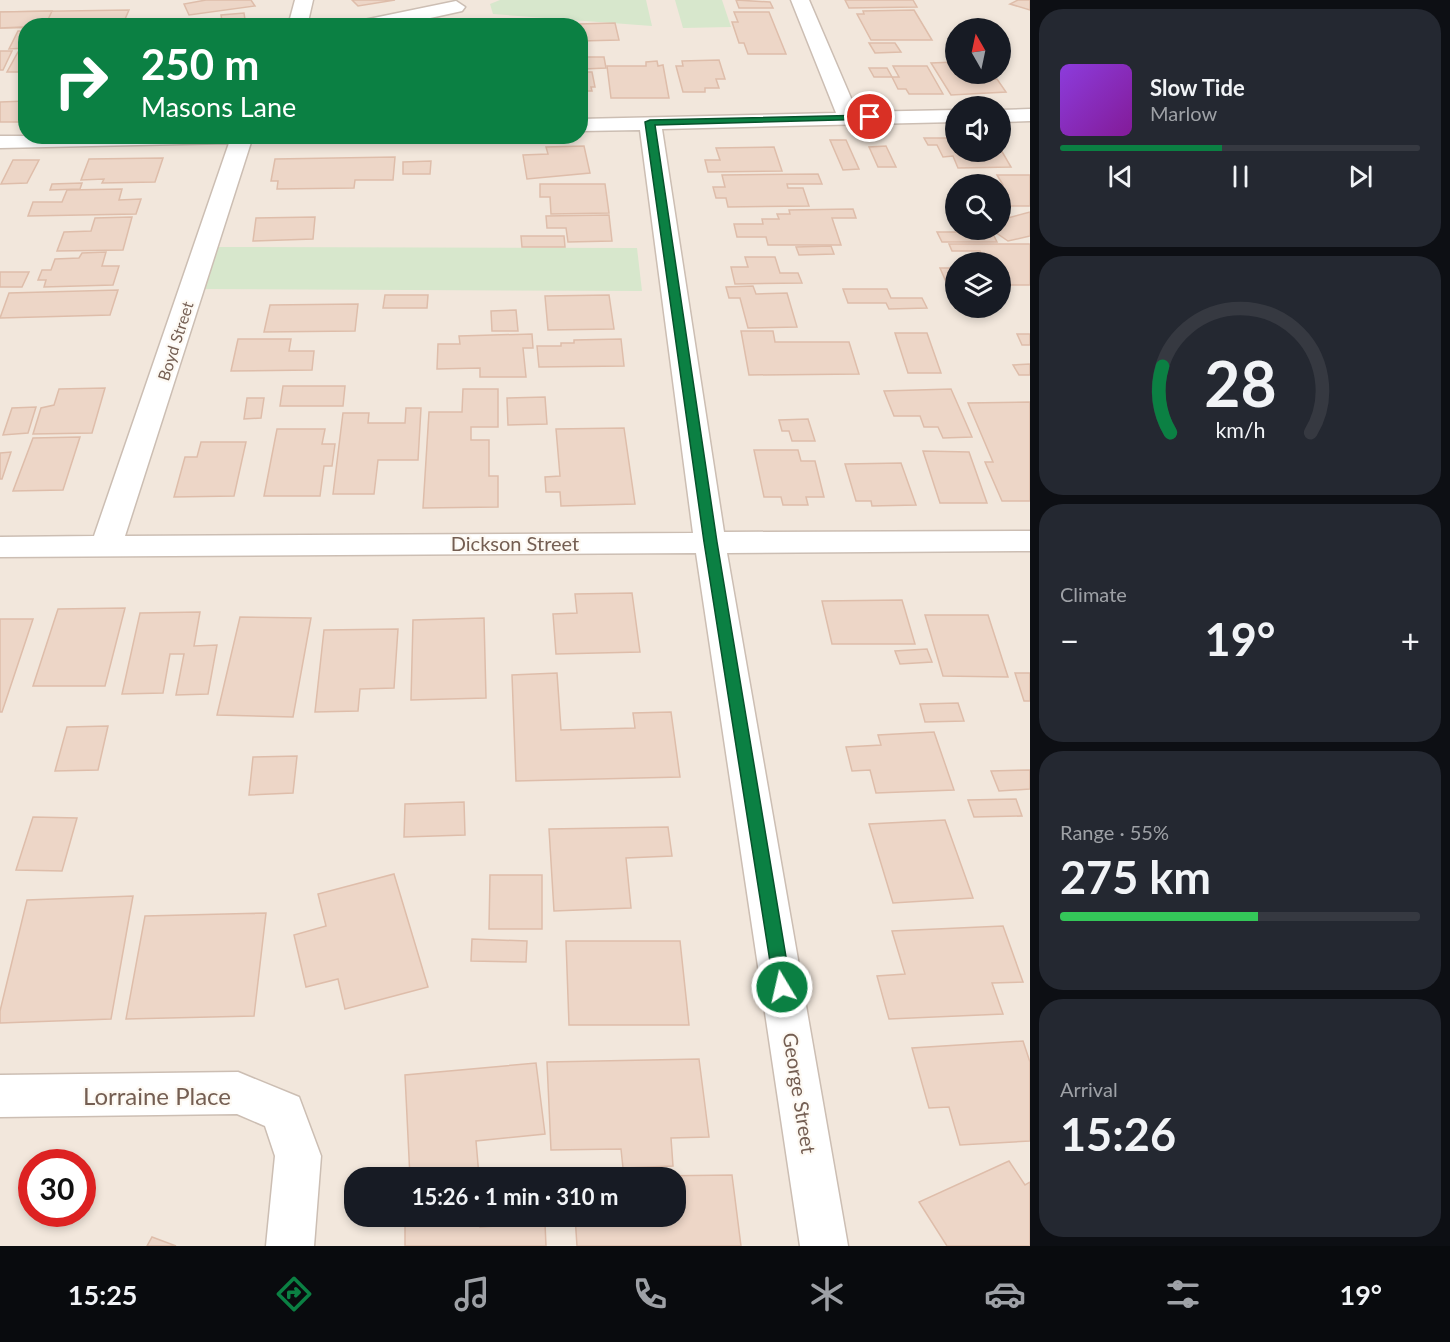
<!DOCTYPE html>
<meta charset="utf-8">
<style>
:root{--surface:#171b24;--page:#242831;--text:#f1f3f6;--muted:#9ea1a6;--line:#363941;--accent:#0b8043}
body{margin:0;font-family:Lato,sans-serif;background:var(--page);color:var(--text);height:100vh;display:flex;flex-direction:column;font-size:22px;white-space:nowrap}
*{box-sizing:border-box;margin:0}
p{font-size:20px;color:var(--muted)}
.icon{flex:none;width:33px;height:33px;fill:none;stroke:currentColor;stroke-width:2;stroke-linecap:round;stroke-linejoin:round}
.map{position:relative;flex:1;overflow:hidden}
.panel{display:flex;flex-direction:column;gap:9px;padding:9px;background:#0d0f14;width:420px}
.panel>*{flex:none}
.banner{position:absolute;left:18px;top:18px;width:570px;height:126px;border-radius:24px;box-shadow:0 3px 9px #0003;background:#0b8043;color:#fff;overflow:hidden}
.needle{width:39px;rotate:351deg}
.controls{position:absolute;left:945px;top:18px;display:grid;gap:12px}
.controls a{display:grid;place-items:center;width:66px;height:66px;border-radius:50%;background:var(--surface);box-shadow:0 3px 9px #0003;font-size:30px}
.speed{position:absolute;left:18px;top:1149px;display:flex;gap:12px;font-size:30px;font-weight:700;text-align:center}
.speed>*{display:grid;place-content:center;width:78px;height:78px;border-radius:50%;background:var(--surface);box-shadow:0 3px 9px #0003;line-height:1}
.speed .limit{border:9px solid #d22;background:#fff;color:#111}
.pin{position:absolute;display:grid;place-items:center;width:51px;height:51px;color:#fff;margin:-26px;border:3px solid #fff;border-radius:50%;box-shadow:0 2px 6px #0007}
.me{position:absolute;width:66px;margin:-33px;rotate:351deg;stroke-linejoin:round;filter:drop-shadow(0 0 4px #0008)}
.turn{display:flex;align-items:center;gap:21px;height:126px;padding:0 24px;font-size:27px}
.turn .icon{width:78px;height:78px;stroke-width:2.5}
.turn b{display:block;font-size:42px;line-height:51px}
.big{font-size:45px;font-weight:700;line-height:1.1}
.panel .tile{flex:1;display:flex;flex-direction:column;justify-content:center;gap:9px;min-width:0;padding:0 21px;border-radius:24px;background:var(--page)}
.panel .dial{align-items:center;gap:0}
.dial svg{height:156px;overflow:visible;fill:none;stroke:var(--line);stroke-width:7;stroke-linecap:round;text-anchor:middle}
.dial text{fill:var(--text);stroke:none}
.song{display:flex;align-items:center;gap:18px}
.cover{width:72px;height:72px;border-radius:9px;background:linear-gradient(135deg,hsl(270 70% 55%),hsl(290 70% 35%))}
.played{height:6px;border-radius:3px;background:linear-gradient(90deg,var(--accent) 45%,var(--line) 45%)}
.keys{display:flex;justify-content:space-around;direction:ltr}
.heat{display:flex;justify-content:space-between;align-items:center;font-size:33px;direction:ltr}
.charge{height:9px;border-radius:4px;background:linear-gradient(90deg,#34c759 55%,var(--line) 0)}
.trip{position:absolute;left:344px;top:1167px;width:342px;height:60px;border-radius:24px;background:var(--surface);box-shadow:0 3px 9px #0003;font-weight:700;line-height:60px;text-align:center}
.dock{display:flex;height:96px;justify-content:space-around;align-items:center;background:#090b0e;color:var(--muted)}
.dock .icon{width:42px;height:42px}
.dock .on{color:var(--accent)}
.dock b{font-size:27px;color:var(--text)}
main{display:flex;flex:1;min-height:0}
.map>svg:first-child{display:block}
.residential{fill:#f2e7dc;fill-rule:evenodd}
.green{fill:#d7e7cc}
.building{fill:#edd6c7;stroke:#debdaa;stroke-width:1.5}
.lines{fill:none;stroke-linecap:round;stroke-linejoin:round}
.street-casing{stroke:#ccbeb3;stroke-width:3}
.street{fill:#fff;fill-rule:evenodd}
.route{fill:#0b8043;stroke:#07532c;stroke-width:1.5}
.labels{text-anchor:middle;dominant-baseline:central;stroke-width:4.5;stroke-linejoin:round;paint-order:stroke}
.far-street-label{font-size:16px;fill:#745e52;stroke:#fdf9f3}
.street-label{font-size:20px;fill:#745e52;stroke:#fdf9f3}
.near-street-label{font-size:24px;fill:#745e52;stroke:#fdf9f3}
</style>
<main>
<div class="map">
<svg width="1030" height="1246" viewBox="0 0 1030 1246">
<rect width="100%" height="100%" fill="#fbf5ed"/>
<path class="residential" d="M0 0H1030V1246H0ZM26 26H580V136H26ZM956 28H1000V74H956ZM956 106H1000V152H956ZM956 184H1000V230H956ZM956 262H1000V308H956ZM32 1162H82V1214H32ZM354 1178H675V1216H354Z"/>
<g class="green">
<path d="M500 0H646L652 26 493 14 490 4Z"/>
<path d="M675 0H722L731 27 683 28Z"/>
<path d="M209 247 637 248 642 291 196 289Z"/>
</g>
<g class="building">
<path d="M206 0H251L255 6 189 15 184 4Z"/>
<path d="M352 0H395L358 6Z"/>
<path d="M736 0 770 2 773 8H739Z"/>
<path d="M845 0H913L917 7 849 8Z"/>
<path d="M1018 0H1030V10L1010 4Z"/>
<path d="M129 10 122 26 0 28V12Z"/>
<path d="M914 10 932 40H871L857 14H864L863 11Z"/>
<path d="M52 11 45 26 0 28V12Z"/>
<path d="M734 12H769L786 54H748L744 43H739L732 22H738Z"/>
<path d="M244 13 246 26H181L222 21 221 15Z"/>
<path d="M615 23 619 40 580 41V26L539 25Z"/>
<path d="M18 31H26V48L9 49Z"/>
<path d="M869 43H895L901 52 875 53Z"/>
<path d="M0 51H12L3 70H0Z"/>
<path d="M26 51V72H7L18 52Z"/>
<path d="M581 57H604L606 68 584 69Z"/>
<path d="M719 60 725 79H716L719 88H705V92H683L676 66H683L682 61Z"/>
<path d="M657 61 658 66 663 65 669 98H611L607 66H646V62Z"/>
<path d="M956 62V74H973L978 80 997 79 1006 92 951 95 931 63Z"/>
<path d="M893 66H927L943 94H909L906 89H898L892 77H899Z"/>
<path d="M869 68H887L892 77H874Z"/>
<path d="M580 72H592L595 87H591L592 91H580Z"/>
<path d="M26 101V122H0V102Z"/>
<path d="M924 138H956V152H1000V148L1011 167 958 168 953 156 943 157 937 145H928Z"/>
<path d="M830 140H846L859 169 843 170Z"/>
<path d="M584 146 590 173 527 179 523 155 548 154 546 147Z"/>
<path d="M886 146 896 167H878L869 147Z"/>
<path d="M774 147 782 171 708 172 705 160H720L716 148Z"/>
<path d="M395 157 393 180H355L354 188 277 189 278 181H271L275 159Z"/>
<path d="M163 158 155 182 102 183 104 179 81 180 89 159Z"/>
<path d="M13 160H39L27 183 1 184Z"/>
<path d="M431 161 430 174H403V162Z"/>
<path d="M818 174 822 184H787L788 188H803L809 206 728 207 726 198H716L713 187H725L722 175Z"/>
<path d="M997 175H1030V206H1000L1003 185Z"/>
<path d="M82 183 80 189 50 190 52 184Z"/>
<path d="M540 184H605L609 213 551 214 550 197H540Z"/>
<path d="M122 189 119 200 141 199 136 214 28 216 33 202H62L67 190Z"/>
<path d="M853 209 856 218H832L841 245H768L766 237H737L734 224H763L762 219H779L777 214H790L789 210Z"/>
<path d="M1030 212V236L1008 241 992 230H1000V220Z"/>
<path d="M609 215 612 241 568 242 566 228H547L546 216Z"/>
<path d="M132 217 123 250 57 251 64 232 91 231 95 218Z"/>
<path d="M315 217 313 239 253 241 256 218Z"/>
<path d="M937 232H992L997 242H942Z"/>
<path d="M521 236H564L565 247H522Z"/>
<path d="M949 244H1030V285H1000V262H985L980 251H952Z"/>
<path d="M831 246 834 254 799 255 796 247Z"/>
<path d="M106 252 102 266H119L113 285 44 287 46 280H38L42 270H51L55 259 79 258 82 253Z"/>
<path d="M745 257H775L780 273H798L802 283 735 284 731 267H748Z"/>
<path d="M940 268H956V284H947Z"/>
<path d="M0 272H29L22 287H0Z"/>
<path d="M753 286 756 294 787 293 797 327 748 328 740 298H729L726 287Z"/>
<path d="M843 289H887L891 298H922L927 308 889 309 886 303H848Z"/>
<path d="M118 290 110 315 0 318 9 293Z"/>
<path d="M385 295H428L427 308H383Z"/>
<path d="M609 295 614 329 548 330 545 296Z"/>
<path d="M358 304 355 331 264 332 270 305Z"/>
<path d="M516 310 518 331H492L491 311Z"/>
<path d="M741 331H773L775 342H849L859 374 749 375Z"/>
<path d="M895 333H927L941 373H908Z"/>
<path d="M532 334 533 348H523L526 377H480V368L437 369 438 344H460L459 336Z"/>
<path d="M1017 334H1030V345H1022Z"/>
<path d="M238 339H291L289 351H314L312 370 231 371Z"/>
<path d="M621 339 624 366 539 367 537 346H561V343H574V340Z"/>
<path d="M1030 364V375H1019L1013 365Z"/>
<path d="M283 386H345L343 406H280Z"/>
<path d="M105 388 92 433 33 434 41 408 54 405 59 389Z"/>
<path d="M463 389H498V427H471V440H489V476H498V507L423 508 429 412H462Z"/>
<path d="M951 389 972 437 943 438 938 427H924L920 416H894L884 391Z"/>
<path d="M545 397 547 424 508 425 507 398Z"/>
<path d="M247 398H264L261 418 244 419Z"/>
<path d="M1030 402V501H1002L985 462H993L968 403Z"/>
<path d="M36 407 28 433 3 435 12 408Z"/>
<path d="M406 408H421L418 460H378L374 494H333L343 413H369L368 423H405Z"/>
<path d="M808 419 815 441H792L789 431H782L779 420Z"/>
<path d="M624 428 635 504 561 506 560 492H546L545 477 560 476 556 429Z"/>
<path d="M277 429H325L322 444H335L332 466H324L320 496H264Z"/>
<path d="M80 437 63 490 13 491 33 438Z"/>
<path d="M201 442H246L234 496 174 497 185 457H197Z"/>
<path d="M754 450H798L801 461H815L824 497H806L808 505H783L781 497H764Z"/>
<path d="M923 451 969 452 987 503H940Z"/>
<path d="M11 452 2 479H0V453Z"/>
<path d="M901 463 916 505 872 506 871 501H856L845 464Z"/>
<path d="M632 593 640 652 556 654 553 614 577 613 575 594Z"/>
<path d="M902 600 915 644H832L822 601Z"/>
<path d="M125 608 105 686H33L58 609Z"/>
<path d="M200 612 194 646 217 645 208 694 176 695 184 654H170L163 693 122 694 140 613Z"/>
<path d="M925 615H988L1008 677 943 676Z"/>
<path d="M240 617 311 618 293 717 217 715Z"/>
<path d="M484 618 486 698 411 700 413 620Z"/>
<path d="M0 619H33L2 712H0Z"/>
<path d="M398 629 394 688 360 689 358 711 315 712 324 630Z"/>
<path d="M927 649 932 662 900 664 895 651Z"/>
<path d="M557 673 561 730 635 728 633 713 671 712 680 777 516 781 512 675Z"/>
<path d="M1015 673H1030V701H1024Z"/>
<path d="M958 703 964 721 925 722 920 704Z"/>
<path d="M108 726 98 770 55 771 67 727Z"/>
<path d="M934 732 954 790 876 793 870 770 852 771 846 747 881 745 878 735Z"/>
<path d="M297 756 293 793 249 795 253 757Z"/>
<path d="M1030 770V789L999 791 991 771Z"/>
<path d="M1016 799 1022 816 974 817 968 800Z"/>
<path d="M464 802 465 835 404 837 405 804Z"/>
<path d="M33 817 77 818 62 871 16 870Z"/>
<path d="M945 820 973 898 893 903 869 824Z"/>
<path d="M668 827 672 856 626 858 631 908 554 911 549 829Z"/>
<path d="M394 874 428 987 345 1009 338 979 306 987 294 935 326 926 318 894Z"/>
<path d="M490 875H542V929H489Z"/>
<path d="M133 896 111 1019 0 1023V1011L27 900Z"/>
<path d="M266 913 254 1016 126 1019 145 916Z"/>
<path d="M1003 926 1023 982 992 983 1003 1014 889 1019 877 976 905 974 892 931Z"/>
<path d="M472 939 527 941 526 962 471 961Z"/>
<path d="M566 941H680L689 1025H569Z"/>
<path d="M1023 1041 1030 1062V1141L960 1145 949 1107 929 1108 912 1048Z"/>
<path d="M699 1059 709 1137 671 1138 673 1166 623 1168 621 1149 551 1150 547 1062Z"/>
<path d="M536 1063 545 1134 476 1141 479 1176 410 1178 405 1075Z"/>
<path d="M1009 1161 1025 1185 1030 1182V1246H947L919 1202Z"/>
<path d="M732 1175 741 1246H577L575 1216H675V1178L574 1177Z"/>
<path d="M405 1216H479L480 1227 545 1223 546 1246H405Z"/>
<path d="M152 1237 176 1246H147Z"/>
</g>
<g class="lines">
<g class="street-casing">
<g id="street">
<path d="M295 0H313L307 26H288Z"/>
<path d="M791 0H809L857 112 956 110V122L662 129 724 532 1030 531V551L727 553 848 1246H800L696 553 0 557V537L94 536 229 143 0 148V136H253L125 536 693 533 640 130 580 131V119L836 113Z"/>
<path d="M456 1 465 7 462 11 394 26H355L364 20Z"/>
<path d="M1030 109V121L1000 122V110Z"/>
<path d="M238 1072 299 1097 321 1156 314 1246H266L275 1156 265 1126 237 1114 0 1117V1075Z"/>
</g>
</g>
<use href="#street" class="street"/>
</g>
<path class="route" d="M870 115 874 119 655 125 717 542 791 987 788 992 782 994 776 992 774 987 704 542 645 122 650 120Z"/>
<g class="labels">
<g class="far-street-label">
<text transform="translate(175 341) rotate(-72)">Boyd Street</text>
</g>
<g class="street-label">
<text x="515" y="543">Dickson Street</text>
<text transform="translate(800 1093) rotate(81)">George Street</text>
</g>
<g class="near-street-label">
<text x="157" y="1095">Lorraine Place</text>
</g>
</g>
</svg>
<div class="controls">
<a><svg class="needle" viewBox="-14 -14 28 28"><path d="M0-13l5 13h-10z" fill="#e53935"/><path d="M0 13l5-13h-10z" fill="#9ea1a6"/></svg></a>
<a><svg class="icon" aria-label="sound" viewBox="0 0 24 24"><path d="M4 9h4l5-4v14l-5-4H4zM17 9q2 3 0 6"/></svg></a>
<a><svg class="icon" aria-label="search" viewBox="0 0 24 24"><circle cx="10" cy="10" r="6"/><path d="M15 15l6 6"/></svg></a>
<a><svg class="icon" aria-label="layers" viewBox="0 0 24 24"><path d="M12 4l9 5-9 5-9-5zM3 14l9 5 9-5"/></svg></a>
</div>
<div class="speed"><div class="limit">30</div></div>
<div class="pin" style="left:870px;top:117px;background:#d93025"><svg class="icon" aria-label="arrive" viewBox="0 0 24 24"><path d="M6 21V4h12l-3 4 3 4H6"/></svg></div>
<svg class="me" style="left:782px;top:987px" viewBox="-20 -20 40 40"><circle r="17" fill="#0b8043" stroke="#fff" stroke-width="3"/><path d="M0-11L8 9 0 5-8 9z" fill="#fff"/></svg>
<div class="trip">15:26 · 1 min · 310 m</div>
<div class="banner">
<div class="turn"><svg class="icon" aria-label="right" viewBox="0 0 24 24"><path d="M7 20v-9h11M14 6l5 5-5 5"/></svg><div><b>250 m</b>Masons Lane</div></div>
</div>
</div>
<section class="panel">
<div class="tile">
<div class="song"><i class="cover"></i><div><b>Slow Tide</b><p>Marlow</p></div></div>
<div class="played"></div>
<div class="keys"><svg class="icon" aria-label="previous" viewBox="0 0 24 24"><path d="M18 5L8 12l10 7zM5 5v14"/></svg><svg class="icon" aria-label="pause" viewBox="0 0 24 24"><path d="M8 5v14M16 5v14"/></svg><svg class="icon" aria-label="next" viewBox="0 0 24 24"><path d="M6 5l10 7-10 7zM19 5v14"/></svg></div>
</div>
<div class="tile dial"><svg viewBox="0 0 100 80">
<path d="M14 69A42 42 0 1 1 86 69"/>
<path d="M14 69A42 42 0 0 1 10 35" stroke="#0b8043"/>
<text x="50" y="56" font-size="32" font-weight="700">28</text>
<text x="50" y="72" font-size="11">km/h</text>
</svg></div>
<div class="tile"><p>Climate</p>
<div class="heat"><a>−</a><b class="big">19°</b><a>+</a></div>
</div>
<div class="tile"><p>Range · 55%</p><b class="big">275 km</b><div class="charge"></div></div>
<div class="tile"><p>Arrival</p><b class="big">15:26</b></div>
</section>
</main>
<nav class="dock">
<b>15:25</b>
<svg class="icon on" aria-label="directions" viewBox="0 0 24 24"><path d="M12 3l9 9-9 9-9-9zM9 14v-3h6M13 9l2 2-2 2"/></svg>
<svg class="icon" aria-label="music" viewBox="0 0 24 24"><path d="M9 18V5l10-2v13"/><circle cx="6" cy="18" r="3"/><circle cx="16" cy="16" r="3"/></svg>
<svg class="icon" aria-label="phone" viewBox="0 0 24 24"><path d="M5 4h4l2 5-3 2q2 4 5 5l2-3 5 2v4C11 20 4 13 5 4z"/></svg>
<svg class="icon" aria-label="climate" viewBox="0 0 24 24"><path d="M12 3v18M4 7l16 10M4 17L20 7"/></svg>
<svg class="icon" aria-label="car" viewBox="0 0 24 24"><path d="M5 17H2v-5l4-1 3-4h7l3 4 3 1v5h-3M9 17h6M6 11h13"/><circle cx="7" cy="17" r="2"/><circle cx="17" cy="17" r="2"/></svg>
<svg class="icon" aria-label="filters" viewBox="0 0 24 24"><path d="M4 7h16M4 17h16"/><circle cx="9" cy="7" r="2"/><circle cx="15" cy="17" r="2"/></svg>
<b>19°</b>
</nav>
